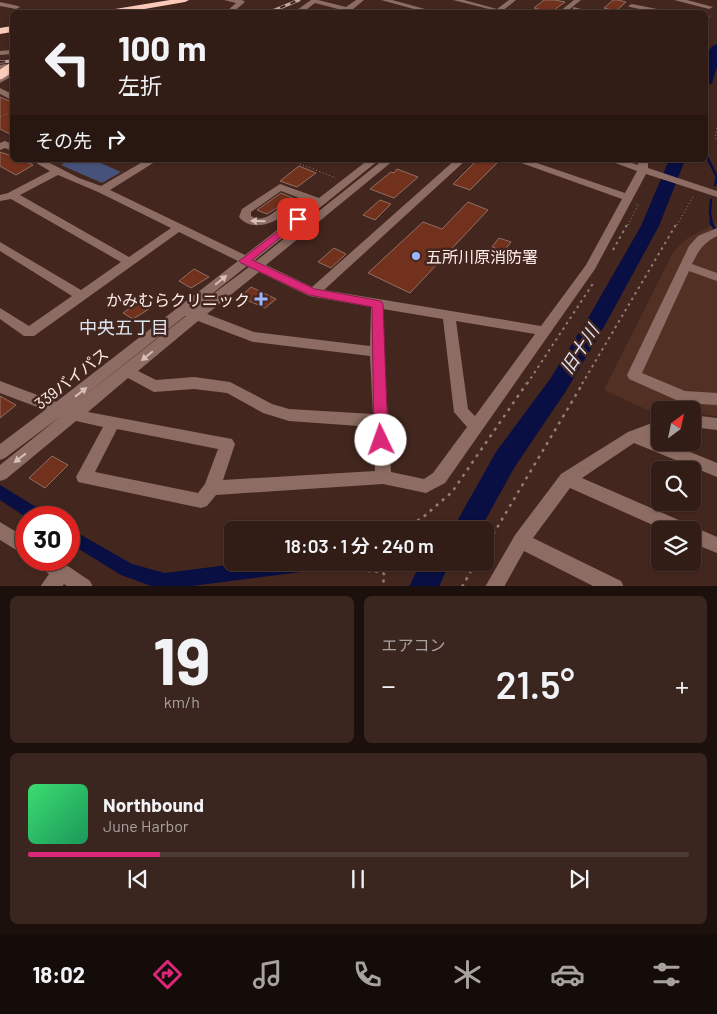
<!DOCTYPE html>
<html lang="ja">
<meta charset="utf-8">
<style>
:root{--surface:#321d16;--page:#3a261f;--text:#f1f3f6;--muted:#a8a2a1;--line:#4d3b35;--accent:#db2777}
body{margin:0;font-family:Barlow,"Noto Sans JP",sans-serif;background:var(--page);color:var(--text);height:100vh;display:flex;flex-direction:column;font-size:19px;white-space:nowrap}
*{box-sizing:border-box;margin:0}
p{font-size:16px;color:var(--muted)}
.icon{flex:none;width:28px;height:28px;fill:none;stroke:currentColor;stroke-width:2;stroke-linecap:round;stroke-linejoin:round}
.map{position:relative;height:586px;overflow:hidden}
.drawer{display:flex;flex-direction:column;gap:10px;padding:10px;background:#1c100c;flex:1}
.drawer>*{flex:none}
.banner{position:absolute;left:10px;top:10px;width:698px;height:152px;border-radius:8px;box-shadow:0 1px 4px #0004,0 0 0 1px var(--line);background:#321d16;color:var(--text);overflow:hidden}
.needle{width:32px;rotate:33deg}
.buttons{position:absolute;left:651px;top:401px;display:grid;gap:10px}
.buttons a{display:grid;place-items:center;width:50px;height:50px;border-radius:8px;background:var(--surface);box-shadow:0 1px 4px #0004,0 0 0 1px var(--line);font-size:25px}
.speed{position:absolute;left:15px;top:506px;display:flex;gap:10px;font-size:25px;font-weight:700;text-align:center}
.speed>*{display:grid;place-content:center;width:65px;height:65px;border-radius:50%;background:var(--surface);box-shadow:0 1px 4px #0004,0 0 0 1px var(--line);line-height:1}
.speed .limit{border:8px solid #d22;background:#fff;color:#111}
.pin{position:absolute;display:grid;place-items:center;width:42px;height:42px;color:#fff;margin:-21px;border-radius:10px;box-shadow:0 2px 8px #0006}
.me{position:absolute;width:55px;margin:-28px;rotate:357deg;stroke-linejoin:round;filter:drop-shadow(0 0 4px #0008)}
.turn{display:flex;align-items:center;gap:18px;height:105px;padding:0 25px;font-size:22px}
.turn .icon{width:65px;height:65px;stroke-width:2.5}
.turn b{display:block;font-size:35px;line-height:42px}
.then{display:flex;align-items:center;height:48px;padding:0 25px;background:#0003;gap:10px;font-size:19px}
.big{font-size:38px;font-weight:600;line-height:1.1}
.drawer .tile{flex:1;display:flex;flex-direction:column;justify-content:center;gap:8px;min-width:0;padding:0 18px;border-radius:8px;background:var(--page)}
.drawer .dial{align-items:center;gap:0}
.dial b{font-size:65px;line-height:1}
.song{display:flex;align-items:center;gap:15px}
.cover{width:60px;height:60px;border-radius:8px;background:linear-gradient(135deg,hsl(140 70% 55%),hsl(150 70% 35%))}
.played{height:5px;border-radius:2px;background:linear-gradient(90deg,var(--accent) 20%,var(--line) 20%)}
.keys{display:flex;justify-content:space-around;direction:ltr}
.heat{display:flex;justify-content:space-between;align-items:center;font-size:28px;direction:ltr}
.drawer .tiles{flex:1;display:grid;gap:10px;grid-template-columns:1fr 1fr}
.tile:last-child{grid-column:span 2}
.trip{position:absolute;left:224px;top:521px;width:270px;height:50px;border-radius:8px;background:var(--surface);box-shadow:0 1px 4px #0004,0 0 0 1px var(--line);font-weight:600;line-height:50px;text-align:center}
.menu{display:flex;height:80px;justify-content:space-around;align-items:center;background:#140c09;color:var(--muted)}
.menu .icon{width:35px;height:35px}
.menu .current{color:var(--accent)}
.menu b{font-size:22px;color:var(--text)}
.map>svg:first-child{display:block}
.built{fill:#523024}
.green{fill:#465279}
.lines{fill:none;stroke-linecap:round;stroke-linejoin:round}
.stream-far1{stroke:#090e43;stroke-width:2.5}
.stream{stroke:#090e43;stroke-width:3}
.canal{fill:#090e43;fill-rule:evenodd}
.river{fill:#090e43;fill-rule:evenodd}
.building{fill:#72311c;stroke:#906f64}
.path-far2{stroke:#947d76;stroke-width:1;stroke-dasharray:1 2.5;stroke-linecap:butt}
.path-far1{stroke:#947d76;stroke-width:2;stroke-dasharray:2.5 4;stroke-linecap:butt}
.path{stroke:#947d76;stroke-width:2.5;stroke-dasharray:3 5;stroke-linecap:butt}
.minor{fill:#8d6d63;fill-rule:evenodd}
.highway{fill:#facabb;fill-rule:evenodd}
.rail-casing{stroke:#bda8a2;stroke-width:3}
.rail{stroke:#43271e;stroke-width:2;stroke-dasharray:5.5;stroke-linecap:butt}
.highway-bridge{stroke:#facabb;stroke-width:9}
.oneway{fill:#d6c0b9}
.route{fill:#db2777;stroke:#8e194d}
.poi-dot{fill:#9cb4fd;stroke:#43271e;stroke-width:2}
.labels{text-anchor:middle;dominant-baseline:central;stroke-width:5;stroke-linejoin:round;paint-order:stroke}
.poi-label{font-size:16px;fill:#fdede8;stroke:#43271e;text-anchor:start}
.street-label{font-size:16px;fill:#fdede8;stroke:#43271e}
.neighbourhood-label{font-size:18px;fill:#dfe4f2;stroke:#43271e}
.water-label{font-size:18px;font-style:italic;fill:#dde3f5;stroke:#43271e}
</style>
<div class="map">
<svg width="717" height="587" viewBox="0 0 717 587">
<rect width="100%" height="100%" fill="#43271e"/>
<path class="built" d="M717 223V416L693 413 692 410H660V412L654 413 604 390 674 251 688 238Z"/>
<path class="green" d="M69 160H94L121 172 102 183 61 165Z"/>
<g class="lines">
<g class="stream-far1">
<path d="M705 153 717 177 715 185"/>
<path d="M711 200 710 213 712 225"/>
</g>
<path class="stream" d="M711 223 717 232"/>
<g class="canal">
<path d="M0 485 46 513 48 518H27L0 500Z"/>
<path d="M69 528 132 564 165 573 251 562H325L323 567 317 570 184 587H154L121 575 69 543Z"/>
</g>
<g class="river">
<path d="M717 44V67L712 83 705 87C705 75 702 48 717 44Z"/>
<path d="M669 160H685L659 226 605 325 566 391 514 468 480 530H452L496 452 550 379 587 320 641 226Z"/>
<path d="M421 562H450L439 587H409Z"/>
</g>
</g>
<g class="building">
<path d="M544 0H555L565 2 551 12 534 8Z"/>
<path d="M613 0H618L626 2 616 11 604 8Z"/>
<path d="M0 97 12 102V135L0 129Z"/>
<path d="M0 152 12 156V160H22L33 165 16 175 0 166Z"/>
<path d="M477 160H500L470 190 453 184Z"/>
<path d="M299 166 316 173 297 187 280 181Z"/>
<path d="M397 169 418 177 394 198 370 189 391 172 394 173Z"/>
<path d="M281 193 293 198 267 214 257 210Z"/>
<path d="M380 200 391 204 375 220 363 215Z"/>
<path d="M468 202 488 210 410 293 368 273 423 222 442 229Z"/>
<path d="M499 238 511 242 504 251 492 247Z"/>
<path d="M334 248 346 254 331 268 318 262Z"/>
<path d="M194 269 209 277 191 288 179 281Z"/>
<path d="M251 287 276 299 265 308 240 297Z"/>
<path d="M137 303 149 309 133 319 123 313Z"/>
<path d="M0 396 16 405 0 418Z"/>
<path d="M52 456 68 465 45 488 29 478Z"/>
</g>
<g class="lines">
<g class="path-far2">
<path d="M705 26 711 14"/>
<path d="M0 117 12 111"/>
<path d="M717 128 715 138 717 141"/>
<path d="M290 160 336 178"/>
<path d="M628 225 638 205 636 203"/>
<path d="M677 225 694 195"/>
</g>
<g class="path-far1">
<path d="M613 250 628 223"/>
<path d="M527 384 594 282"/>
<path d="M582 384 677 223"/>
</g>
<g class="path">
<path d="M395 530 421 519 452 492 527 383"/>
<path d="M485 548 583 383"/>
<path d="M367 562 368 571 382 572 385 575 382 587"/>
<path d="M462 587 476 562"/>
</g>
<g class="minor">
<path d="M224 0H242L245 2 233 12H226L236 3Z"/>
<path d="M311 0H318L346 7 356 0H364L353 9 361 10V12H341L342 10 315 3 303 12H276L289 9 297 10Z"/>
<path d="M381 0H392L436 12H425Z"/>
<path d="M453 0H464L497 9 509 0H516L501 12Z"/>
<path d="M574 0H581L566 12H559Z"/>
<path d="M674 0H687L713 7 709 9Z"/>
<path d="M0 2 18 6 20 7 16 9 0 6Z"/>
<path d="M632 4 662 10 666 12H654L630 7 628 6Z"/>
<path d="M573 7 594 12 576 11H573Z"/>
<path d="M12 50V54L0 55V51Z"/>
<path d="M5 64 12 66V70L5 69 0 70V65Z"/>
<path d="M9 71H12V76L0 83V76Z"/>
<path d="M0 88 12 94V100L0 94Z"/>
<path d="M5 141 12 144V151L5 148 0 150V143Z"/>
<path d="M31 160H44L79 178 101 186 146 160H158L110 190 245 255 312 203 281 191 251 212V216C268 226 279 203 294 199L304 204 303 206C300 207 298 206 295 206 292 207 288 212 286 214 272 224 252 232 239 217L242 209 280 184 319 198 368 160H379L255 260 256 261 383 160H394L266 265 312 287 455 160H466L324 290 541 326 586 265 622 199 513 160H528L625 193 637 171 607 160H622L638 165V160H648V168L717 191V197L646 174 595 269 445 483 426 493 383 484 216 495 207 506 201 508 78 482 76 477 103 427 76 421 6 479 0 481V465L61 416 5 458 0 460V444L45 410 0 393V381L56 402 238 261 179 232 34 336H24L0 319V308L29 326 72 296 0 251V242L81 290 121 262 11 199 0 201V195L8 193 50 171ZM58 175 98 192 171 228 129 257 20 195ZM247 266 249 267 193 309ZM259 272 309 296 371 307 370 346 254 332 207 314ZM383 309 443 319 454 412 467 427 433 473 424 479 391 472 384 352ZM185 316H186L70 407ZM198 321 253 342 370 356 373 414 289 409 272 404 230 382 194 377 156 380 138 371ZM456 321 535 334 475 416 468 409ZM128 378 154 392 194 389 227 393 263 413 289 421 373 427 375 471 223 480 235 444 232 439 88 412ZM117 429 218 449 205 484 198 493 95 472Z"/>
<path d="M717 228V236C703 243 699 250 692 264L717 273V281L689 271 642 373 685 391 717 393V405L683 403 629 379 627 375 689 246 698 236Z"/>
<path d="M692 415 717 418V430L692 427Z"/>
<path d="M660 420V432L650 436 660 440V442H666L717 463V477L634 443 582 478 688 524 689 527 692 526 717 537V553L692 543V530H664L570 488 533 538 621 581 624 587H595L524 551 504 587H485L515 535 561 474 628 432Z"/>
<path d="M0 522 26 538V556L0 540Z"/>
<path d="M35 560H59L90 581 93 587H68L64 584 62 587H40L49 574 38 566Z"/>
</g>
<g class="highway">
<path d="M170 0H189L185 2 127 12H111L115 9Z"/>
<path d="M12 26V32L0 34V28Z"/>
</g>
<g class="rail-casing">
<g id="rail">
<path d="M270 12 299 0"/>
<path d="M0 62 12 61"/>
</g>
</g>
<use href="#rail" class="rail"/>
<path class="highway-bridge" d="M0 75 12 67"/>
</g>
<defs><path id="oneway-solid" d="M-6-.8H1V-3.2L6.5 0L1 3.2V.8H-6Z" transform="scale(1.25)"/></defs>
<g class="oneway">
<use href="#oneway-solid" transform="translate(258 221) rotate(-179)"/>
<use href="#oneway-solid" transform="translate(221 280) rotate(-39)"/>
<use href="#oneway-solid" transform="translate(147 356) rotate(141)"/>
<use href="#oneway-solid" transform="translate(81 392) rotate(-38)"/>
<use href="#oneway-solid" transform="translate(20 458) rotate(142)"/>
</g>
<path class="route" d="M298 216 301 217V221L252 260 315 289 381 301 383 304 388 440 386 444 381 445 376 444 374 440 372 307 309 295 241 263 239 261Z"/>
<g class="poi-dot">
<circle cx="416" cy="256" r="5"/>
<path d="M258.5 291.5h5v5h5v5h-5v5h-5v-5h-5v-5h5z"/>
</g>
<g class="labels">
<g class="poi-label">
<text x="426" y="256">五所川原消防署</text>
<text x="250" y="299" text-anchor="end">かみむらクリニック</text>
</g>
<g class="street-label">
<text transform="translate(71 378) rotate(-38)">339バイパス</text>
</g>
<g class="neighbourhood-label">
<text x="124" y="327">中央五丁目</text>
</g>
<g class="water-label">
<text transform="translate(579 349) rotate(-57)">旧十川</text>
</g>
</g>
</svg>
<div class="buttons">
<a><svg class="needle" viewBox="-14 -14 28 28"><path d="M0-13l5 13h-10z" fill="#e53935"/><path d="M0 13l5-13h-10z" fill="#a8a2a1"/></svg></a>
<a><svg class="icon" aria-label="search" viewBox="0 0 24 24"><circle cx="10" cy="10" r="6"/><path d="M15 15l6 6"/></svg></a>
<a><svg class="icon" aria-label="layers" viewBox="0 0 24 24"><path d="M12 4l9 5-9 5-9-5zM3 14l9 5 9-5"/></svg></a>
</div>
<div class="speed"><div class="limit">30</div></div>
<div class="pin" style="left:298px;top:219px;background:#d93025"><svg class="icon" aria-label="arrive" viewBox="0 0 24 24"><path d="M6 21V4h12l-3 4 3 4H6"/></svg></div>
<svg class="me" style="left:381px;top:440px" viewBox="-20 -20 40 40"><circle r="19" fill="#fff"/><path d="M0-13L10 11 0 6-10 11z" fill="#db2777"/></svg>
<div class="trip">18:03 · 1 分 · 240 m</div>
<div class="banner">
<div class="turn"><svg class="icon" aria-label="left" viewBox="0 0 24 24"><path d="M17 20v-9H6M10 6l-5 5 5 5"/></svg><div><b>100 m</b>左折</div></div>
<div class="then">その先<svg class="icon" aria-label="right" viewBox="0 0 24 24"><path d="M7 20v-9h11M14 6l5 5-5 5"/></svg></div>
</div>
</div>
<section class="drawer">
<div class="tiles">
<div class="tile dial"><b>19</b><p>km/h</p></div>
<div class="tile"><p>エアコン</p>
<div class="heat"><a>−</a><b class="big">21.5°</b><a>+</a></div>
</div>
<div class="tile">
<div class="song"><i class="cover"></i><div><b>Northbound</b><p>June Harbor</p></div></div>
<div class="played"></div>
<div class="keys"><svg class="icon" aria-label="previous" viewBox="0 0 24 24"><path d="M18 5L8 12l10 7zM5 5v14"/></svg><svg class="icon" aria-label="pause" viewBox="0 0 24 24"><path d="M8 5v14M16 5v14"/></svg><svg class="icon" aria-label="next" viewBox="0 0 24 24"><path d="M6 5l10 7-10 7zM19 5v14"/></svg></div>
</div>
</div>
</section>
<nav class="menu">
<b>18:02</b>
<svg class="icon current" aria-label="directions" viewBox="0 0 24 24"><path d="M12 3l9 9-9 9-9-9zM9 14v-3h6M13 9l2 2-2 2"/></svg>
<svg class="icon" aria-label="music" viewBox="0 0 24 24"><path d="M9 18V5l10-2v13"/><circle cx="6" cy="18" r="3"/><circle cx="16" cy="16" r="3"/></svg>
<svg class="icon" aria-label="phone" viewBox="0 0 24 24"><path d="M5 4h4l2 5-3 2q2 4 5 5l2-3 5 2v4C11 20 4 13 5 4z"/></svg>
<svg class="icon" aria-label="climate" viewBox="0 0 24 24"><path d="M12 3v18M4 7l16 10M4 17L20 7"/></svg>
<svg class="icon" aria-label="car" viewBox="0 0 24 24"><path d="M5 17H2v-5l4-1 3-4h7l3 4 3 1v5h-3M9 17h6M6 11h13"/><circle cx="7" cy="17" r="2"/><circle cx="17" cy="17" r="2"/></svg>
<svg class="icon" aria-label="filters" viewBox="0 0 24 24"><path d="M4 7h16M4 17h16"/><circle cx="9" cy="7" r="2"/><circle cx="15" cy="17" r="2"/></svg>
</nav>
